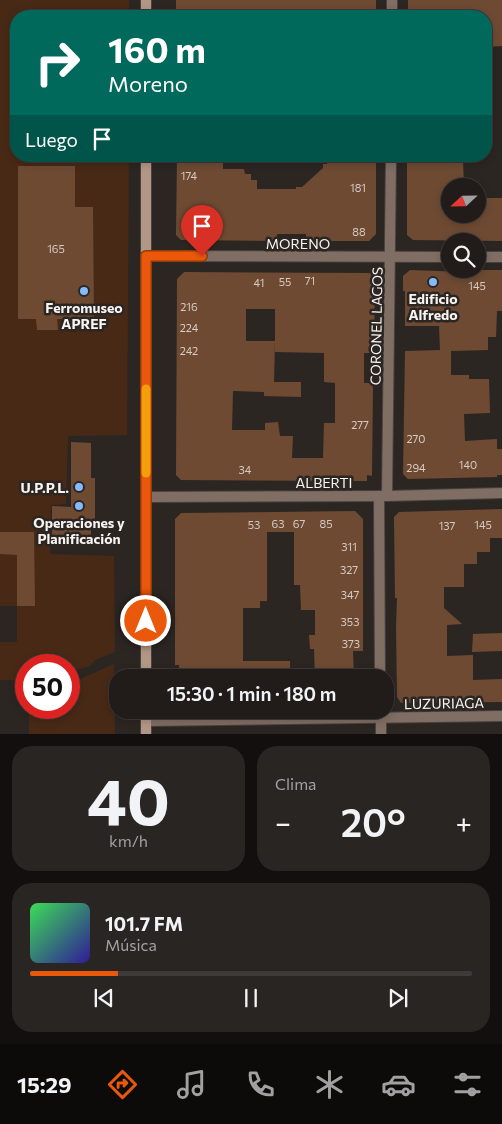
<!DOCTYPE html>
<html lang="es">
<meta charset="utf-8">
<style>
:root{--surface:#211c1a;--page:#292523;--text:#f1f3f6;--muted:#a2a1a2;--line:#3e3a39;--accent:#ea580c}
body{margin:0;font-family:Commissioner,sans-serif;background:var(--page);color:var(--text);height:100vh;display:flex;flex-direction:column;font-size:19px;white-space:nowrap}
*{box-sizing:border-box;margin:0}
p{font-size:16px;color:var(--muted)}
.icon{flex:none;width:28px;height:28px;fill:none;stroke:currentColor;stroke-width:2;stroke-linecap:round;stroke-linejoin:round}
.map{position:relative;height:734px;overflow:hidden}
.details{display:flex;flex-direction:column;gap:12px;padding:12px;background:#120f0e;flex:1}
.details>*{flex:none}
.banner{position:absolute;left:10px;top:10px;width:482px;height:152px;border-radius:20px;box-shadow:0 2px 8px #0003,0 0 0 1px var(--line);background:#00695c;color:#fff;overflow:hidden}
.needle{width:32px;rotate:248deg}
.fabs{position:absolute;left:441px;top:178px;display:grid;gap:10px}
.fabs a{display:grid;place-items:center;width:45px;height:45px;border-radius:50%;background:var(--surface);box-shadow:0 2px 8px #0003,0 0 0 1px var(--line);font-size:25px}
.speed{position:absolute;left:15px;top:654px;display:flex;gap:10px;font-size:25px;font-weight:700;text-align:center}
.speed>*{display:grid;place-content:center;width:65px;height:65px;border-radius:50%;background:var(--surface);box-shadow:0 2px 8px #0003,0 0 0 1px var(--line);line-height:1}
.speed .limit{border:8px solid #d22;background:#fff;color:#111}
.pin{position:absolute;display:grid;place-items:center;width:42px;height:42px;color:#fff;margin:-51px -21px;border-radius:50% 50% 50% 0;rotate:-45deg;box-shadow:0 0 5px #0007}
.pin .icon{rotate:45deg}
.me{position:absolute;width:55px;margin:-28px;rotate:0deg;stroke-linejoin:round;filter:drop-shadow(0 0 4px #0008)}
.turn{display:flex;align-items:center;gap:18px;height:105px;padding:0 15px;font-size:22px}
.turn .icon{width:65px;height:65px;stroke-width:2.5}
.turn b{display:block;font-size:35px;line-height:42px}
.then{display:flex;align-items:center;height:48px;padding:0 15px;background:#0003;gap:10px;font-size:19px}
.big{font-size:38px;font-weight:600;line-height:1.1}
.details .tile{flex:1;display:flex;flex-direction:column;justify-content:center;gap:8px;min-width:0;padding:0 18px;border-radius:20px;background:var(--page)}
.details .dial{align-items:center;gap:0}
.dial b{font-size:65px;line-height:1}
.song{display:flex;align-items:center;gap:15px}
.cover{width:60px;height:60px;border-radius:8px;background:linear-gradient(135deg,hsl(130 70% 55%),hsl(250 70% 35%))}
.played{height:5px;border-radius:2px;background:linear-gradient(90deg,var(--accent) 20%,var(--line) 20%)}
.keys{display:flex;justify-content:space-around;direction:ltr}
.heat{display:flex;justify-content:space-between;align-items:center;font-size:28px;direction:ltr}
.details .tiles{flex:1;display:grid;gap:12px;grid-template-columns:1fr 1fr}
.tile:last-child{grid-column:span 2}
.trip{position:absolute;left:109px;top:669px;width:285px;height:50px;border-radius:20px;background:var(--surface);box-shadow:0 2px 8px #0003,0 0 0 1px var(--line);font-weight:600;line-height:50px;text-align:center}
.tab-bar{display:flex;height:80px;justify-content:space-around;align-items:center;background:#0d0b0a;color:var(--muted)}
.tab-bar .icon{width:35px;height:35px}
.tab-bar .current{color:var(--accent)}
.tab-bar b{font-size:22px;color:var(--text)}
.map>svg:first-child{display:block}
.green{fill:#472916}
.building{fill:#6e4a33;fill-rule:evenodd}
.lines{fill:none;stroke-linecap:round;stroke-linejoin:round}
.street-casing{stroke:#494340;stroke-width:12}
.secondary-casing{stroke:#494340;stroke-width:12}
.street{stroke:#806e64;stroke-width:10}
.secondary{stroke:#b39786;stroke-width:10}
.route-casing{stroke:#983908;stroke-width:12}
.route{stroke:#ea580c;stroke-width:9}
.slow{stroke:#f59e0b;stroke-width:9}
.poi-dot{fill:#86bbfb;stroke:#2c2623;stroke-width:2}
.labels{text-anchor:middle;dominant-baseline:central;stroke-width:5;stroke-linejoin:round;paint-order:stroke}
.number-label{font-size:11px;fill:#d6cac2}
.street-label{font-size:14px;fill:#f8f4f1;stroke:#2c2623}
.poi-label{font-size:14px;font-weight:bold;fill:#f8f4f1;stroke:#2c2623}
</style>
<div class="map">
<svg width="502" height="734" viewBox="0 0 502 734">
<rect width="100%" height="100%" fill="#2c2623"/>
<g class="green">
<path d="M0 0H129V16H16V156H129L127 435 68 436 66 504 51 505 50 554 114 556 115 652 95 660 90 666 70 672H69V665H26V680H0V642H17V606H0Z"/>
<path d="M114 664 115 734H29V708H69V684Z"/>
</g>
<g class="building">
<path d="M176 0H376V16H346L345 12H317V16H176Z"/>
<path d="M408 0H502V46L486 47V16H408Z"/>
<path d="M177 156H223V169H244L245 174H251V180H257V189H296V187H302L323 168V164H327L328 156H376V234L369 241H306V234H277V241L181 240 176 235Z"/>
<path d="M407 156H442V160H463L464 186H450V214H478V198H502V241L413 240 407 235Z"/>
<path d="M18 166H75V207H93L94 319H57L58 330H37L36 319H18Z"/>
<path d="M410 270 466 272V270H502V311H497L496 337H488V350L451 351V375H469V379H489L490 413 464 414 465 441 497 439V449H502V475H497V477L408 479 403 474 405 351 440 350 439 326H405V291H403V276Z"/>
<path d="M184 272 370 273 375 278 374 353H364V383H373L372 476 367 475V481L181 480 176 475 177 279ZM246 309H275V352L324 353V382L335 383V423H324L323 458H292L293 436H280L278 422 265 423V430H232L233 391 264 392V396L301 397V382H274L275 341H246Z"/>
<path d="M71 442 91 443V478H95V520H91V542H71V535H52V506L71 507Z"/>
<path d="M502 509V538H490V552H477V564H464V587H444V608L462 624 447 625V656L473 655V680L502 679V702L401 703 397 697 396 627 397 598H395L394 517 399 512Z"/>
<path d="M355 511 363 519V651H353L354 678H315L314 649H310L309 635H315V610H301L300 585H294V532H267V601H260V608H243V661H290V678H179V665H175V519L181 513Z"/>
<path d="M0 532H34L35 606H17V555L0 554Z"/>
<path d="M502 633V651L472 652 473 634Z"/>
</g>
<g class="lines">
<g class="street-casing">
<g id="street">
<path d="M392 16V0"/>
<path d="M146 256 450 257"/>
<path d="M478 257H502"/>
<path d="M379 496 380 678"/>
<path d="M387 496 391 156"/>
<path d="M146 497 387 496 502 493"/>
<path d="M381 710V734"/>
<path d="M146 721 502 716"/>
</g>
</g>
<g class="secondary-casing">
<g id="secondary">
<path d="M146 16V0"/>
<path d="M146 678V156"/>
<path d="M146 710V734"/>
</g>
</g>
<use href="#street" class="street"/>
<use href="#secondary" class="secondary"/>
</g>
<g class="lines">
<g class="route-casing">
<path id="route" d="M146 621V256H202"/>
</g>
<use href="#route" class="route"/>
<path class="slow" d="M146 473V389"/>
</g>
<g class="poi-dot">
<circle cx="433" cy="282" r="5"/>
<circle cx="84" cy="291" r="5"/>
<circle cx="79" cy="487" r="5"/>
<circle cx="79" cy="506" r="5"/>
</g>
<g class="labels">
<g class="number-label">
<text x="189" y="175">174</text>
<text x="358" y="187">181</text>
<text x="359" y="231">88</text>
<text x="56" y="248">165</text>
<text x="310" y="280">71</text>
<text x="285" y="281">55</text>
<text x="259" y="282">41</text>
<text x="477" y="285">145</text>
<text x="189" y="306">216</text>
<text x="189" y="327">224</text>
<text x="189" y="350">242</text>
<text x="360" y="424">277</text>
<text x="416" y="438">270</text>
<text x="468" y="464">140</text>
<text x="416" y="467">294</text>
<text x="245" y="469">34</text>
<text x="278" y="523">63</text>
<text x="299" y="523">67</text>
<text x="326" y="523">85</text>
<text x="254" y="524">53</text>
<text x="483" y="524">145</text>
<text x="447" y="525">137</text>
<text x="349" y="546">311</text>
<text x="349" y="569">327</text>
<text x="350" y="594">347</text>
<text x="350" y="621">353</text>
<text x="351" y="643">373</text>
</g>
<g class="street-label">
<text x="298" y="243">MORENO</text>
<text transform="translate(376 326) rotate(-89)">CORONEL LAGOS</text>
<text x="324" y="482">ALBERTI</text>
<text transform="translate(444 703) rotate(-1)">LUZURIAGA</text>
</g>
<g class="poi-label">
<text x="433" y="298">Edificio<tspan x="433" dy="16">Alfredo</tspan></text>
<text x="84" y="307">Ferromuseo<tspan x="84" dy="16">APREF</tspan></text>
<text x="69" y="487" text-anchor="end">U.P.P.L.</text>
<text x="79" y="522">Operaciones y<tspan x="79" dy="16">Planificación</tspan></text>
</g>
</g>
</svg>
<div class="fabs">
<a><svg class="needle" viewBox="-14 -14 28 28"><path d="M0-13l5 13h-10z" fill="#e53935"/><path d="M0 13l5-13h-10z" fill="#a2a1a2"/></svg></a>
<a><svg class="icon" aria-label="search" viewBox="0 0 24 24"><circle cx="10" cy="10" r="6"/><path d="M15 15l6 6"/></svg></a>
</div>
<div class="speed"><div class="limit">50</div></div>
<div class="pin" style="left:202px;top:256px;background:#d93025"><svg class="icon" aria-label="arrive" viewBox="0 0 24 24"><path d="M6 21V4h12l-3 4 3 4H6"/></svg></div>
<svg class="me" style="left:146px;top:621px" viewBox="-20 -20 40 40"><circle r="17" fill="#ea580c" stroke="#fff" stroke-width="3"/><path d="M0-11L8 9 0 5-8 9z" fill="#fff"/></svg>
<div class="trip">15:30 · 1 min · 180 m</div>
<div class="banner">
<div class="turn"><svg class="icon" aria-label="right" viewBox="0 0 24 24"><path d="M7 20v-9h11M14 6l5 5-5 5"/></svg><div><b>160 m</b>Moreno</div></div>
<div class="then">Luego<svg class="icon" aria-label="arrive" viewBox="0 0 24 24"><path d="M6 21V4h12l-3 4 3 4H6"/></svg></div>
</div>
</div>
<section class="details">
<div class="tiles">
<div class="tile dial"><b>40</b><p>km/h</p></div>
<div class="tile"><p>Clima</p>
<div class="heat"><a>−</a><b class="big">20°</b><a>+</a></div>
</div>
<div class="tile">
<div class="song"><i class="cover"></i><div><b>101.7 FM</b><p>Música</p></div></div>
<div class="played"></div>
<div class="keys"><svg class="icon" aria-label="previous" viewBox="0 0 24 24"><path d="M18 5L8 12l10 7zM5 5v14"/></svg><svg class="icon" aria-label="pause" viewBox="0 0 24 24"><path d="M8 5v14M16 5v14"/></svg><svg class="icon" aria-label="next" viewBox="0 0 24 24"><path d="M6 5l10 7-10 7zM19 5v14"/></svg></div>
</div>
</div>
</section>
<nav class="tab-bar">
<b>15:29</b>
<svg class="icon current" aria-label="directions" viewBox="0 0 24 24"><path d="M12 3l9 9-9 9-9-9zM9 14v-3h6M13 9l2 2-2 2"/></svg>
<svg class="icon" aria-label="music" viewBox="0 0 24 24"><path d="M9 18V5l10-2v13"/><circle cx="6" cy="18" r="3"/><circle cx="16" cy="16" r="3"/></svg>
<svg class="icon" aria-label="phone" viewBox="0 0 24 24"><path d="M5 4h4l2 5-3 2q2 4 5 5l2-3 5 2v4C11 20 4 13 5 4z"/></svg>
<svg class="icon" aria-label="climate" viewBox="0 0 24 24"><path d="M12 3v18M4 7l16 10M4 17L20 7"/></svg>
<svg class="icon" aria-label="car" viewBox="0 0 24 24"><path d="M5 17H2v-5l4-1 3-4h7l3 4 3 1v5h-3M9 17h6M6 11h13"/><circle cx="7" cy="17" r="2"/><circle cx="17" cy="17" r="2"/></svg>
<svg class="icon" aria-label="filters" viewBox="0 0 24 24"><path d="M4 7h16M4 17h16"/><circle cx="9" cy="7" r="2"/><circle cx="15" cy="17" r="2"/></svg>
</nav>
